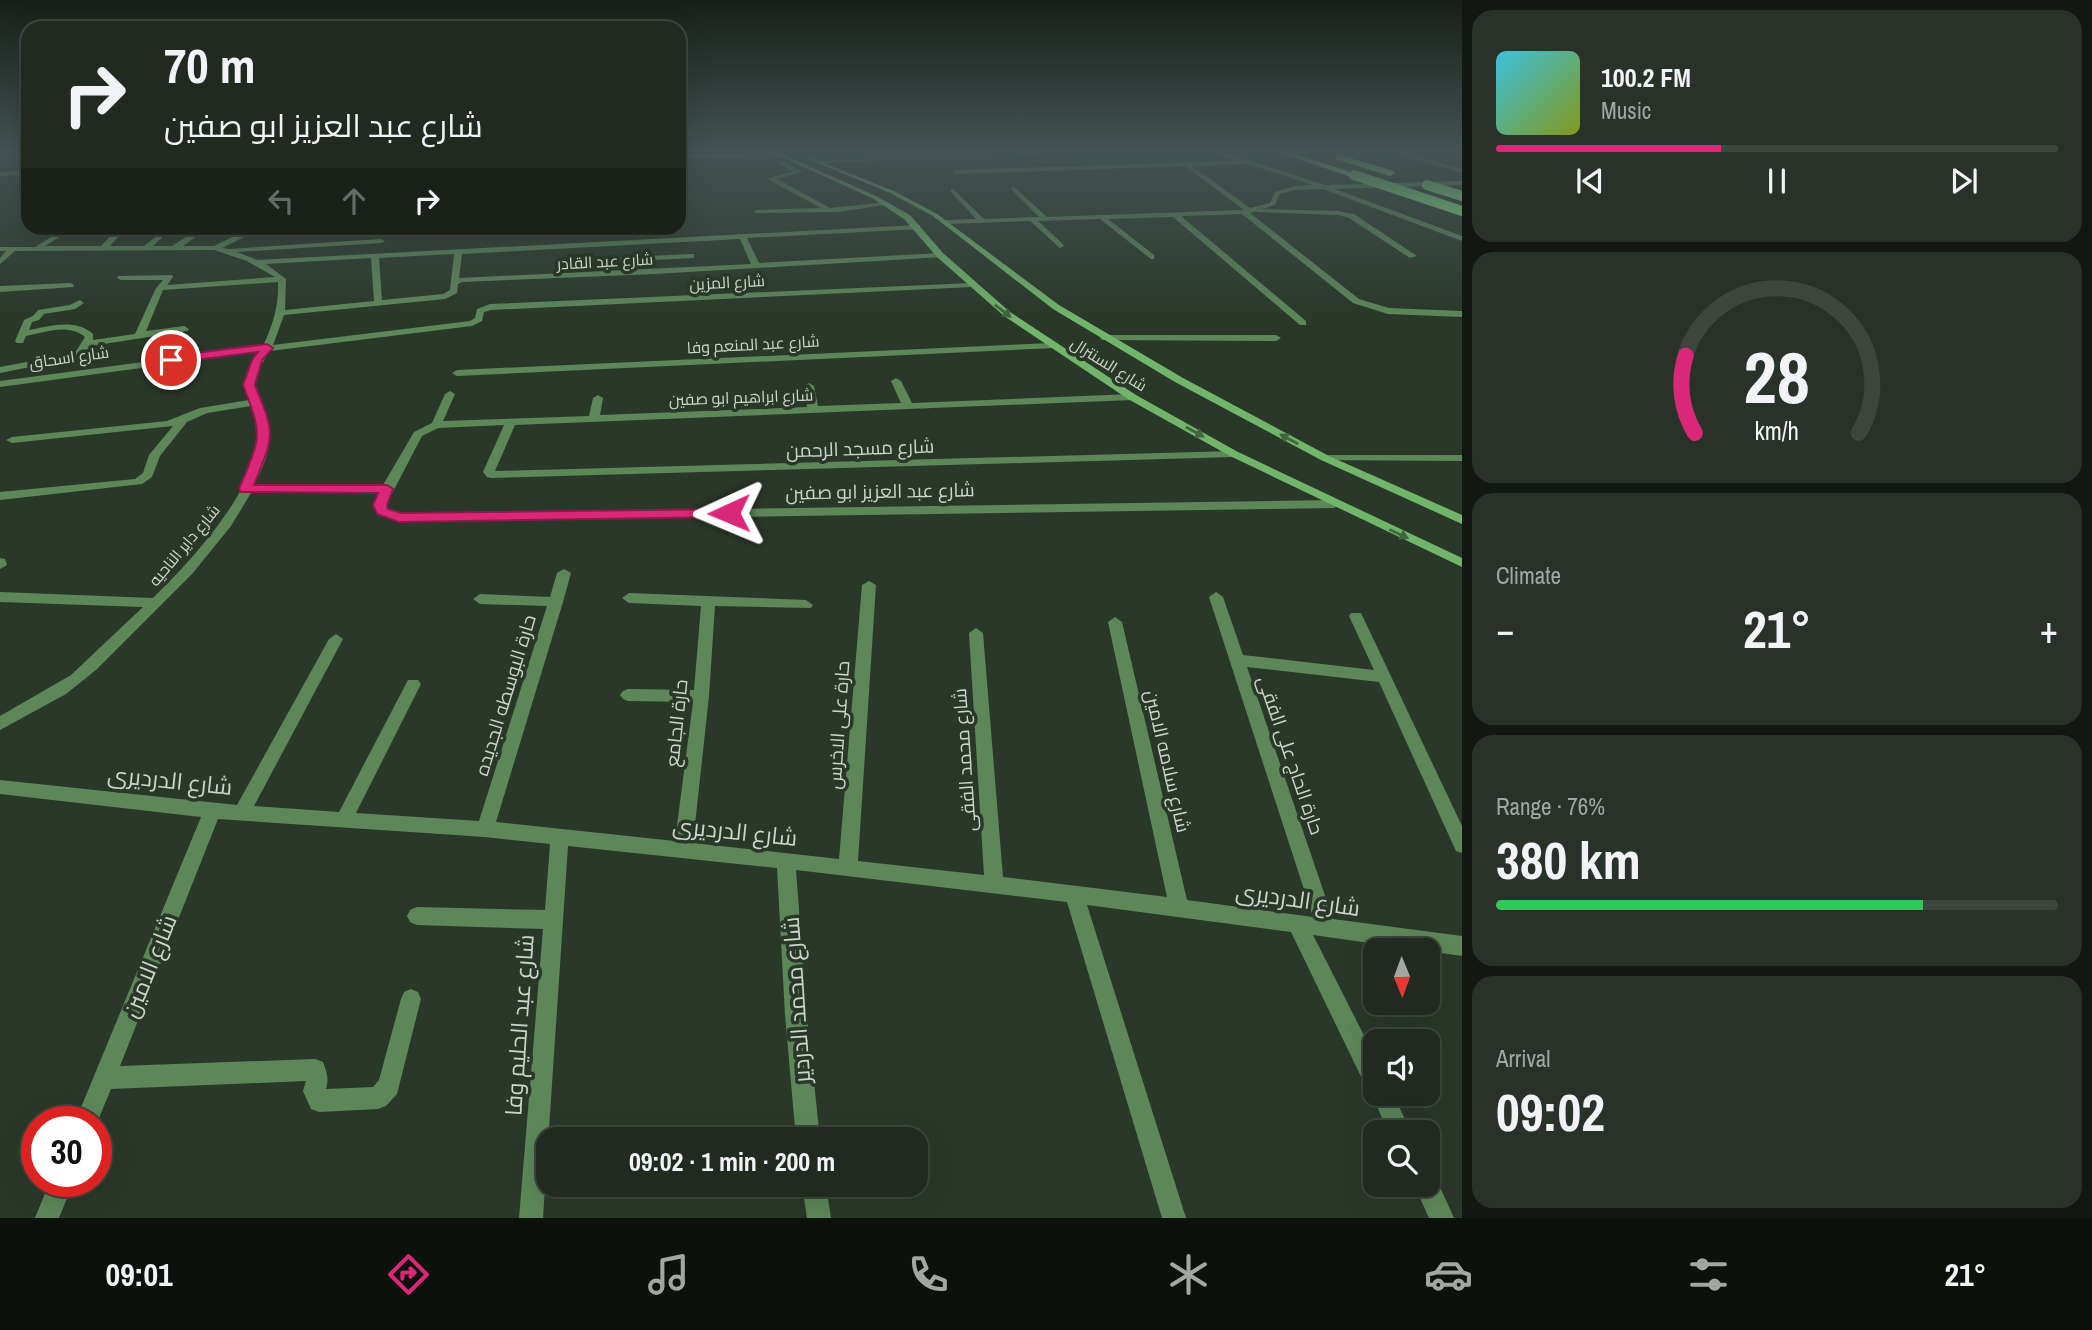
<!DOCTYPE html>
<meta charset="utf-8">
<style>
:root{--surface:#202a1f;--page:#283228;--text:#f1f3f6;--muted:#a2a7a4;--line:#3d463d;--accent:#db2777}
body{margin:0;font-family:"Archivo Narrow",Cairo,sans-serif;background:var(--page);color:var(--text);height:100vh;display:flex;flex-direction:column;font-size:26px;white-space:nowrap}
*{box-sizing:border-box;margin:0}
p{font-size:23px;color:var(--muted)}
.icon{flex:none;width:38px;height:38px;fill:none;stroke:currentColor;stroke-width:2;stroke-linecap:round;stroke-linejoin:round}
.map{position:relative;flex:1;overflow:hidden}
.drawer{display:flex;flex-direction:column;gap:10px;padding:10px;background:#121711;width:630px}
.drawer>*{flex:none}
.hud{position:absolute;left:21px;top:21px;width:665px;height:214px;border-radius:21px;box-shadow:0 7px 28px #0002,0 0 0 2px var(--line);background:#202a1f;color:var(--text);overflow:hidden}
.needle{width:46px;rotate:179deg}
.controls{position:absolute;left:1363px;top:938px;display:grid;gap:14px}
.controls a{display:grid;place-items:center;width:77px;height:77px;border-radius:14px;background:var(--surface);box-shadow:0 7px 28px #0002,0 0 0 2px var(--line);font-size:35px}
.speed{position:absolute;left:21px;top:1106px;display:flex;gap:14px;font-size:35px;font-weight:700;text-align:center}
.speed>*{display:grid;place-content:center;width:91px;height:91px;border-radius:50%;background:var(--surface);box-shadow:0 7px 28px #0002,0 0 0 2px var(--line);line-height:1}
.speed .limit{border:10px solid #d22;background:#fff;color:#111}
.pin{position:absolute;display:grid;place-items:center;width:60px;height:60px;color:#fff;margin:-30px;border:4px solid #fff;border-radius:50%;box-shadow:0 2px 7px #0007}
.me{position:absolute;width:77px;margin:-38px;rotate:269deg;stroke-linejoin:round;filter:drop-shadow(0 0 5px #0008)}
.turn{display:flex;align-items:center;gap:24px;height:147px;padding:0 28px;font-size:32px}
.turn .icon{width:91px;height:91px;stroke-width:2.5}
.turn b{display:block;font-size:49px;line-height:60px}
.lanes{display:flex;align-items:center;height:66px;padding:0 28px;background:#0003;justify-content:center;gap:35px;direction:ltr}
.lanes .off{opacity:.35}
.big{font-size:52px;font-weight:700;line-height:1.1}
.drawer .card{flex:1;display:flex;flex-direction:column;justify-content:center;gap:10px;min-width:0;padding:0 24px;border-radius:21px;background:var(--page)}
.drawer .dial{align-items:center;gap:0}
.dial svg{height:182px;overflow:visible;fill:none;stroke:var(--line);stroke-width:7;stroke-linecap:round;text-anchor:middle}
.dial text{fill:var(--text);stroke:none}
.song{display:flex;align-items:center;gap:21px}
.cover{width:84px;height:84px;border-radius:10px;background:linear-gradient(135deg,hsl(190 70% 55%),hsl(70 70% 35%))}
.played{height:7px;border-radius:4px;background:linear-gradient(90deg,var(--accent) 40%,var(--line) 40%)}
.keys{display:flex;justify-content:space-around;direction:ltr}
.heat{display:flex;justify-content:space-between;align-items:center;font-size:38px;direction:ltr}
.charge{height:10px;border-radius:5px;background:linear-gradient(90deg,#34c759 76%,var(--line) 0)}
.trip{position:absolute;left:536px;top:1127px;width:392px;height:70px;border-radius:21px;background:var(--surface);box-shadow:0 7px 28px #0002,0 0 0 2px var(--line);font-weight:700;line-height:70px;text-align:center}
.tab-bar{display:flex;height:112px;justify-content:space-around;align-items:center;background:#0d110c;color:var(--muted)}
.tab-bar .icon{width:49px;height:49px}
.tab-bar .current{color:var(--accent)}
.tab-bar b{font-size:32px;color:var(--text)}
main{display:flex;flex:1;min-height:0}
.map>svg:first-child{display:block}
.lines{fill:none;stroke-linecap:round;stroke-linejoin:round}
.lane{fill:#5d8759;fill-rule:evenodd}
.street{fill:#5d8759;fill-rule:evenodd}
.secondary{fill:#71b56b;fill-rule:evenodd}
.highway{fill:#8df984;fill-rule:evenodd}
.highway-bridge{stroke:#8df984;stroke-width:10}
.oneway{fill:#436440}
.route{fill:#db2777;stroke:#8e194d;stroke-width:2}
.labels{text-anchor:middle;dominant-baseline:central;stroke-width:7;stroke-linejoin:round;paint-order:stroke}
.far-street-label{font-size:16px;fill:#cdd6cc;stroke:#2a3829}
.street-label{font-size:19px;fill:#cdd6cc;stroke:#2a3829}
.near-street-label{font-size:23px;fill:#cdd6cc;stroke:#2a3829}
</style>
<main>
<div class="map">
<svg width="1462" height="1218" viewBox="0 0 1462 1218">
<rect width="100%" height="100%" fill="#2a3829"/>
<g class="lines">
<g class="lane">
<path d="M780 162H784L802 172 777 179 830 208 887 202 890 204 839 212 754 213 756 210 821 208 769 180V178L793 172 780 164Z"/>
<path d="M1255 209 1338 211 1354 214 1417 256 1410 258 1349 218 1338 215 1257 212Z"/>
</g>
<g class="street">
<path d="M0 150H28V154L0 153Z"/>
<path d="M1082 150H1130L817 163 814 161Z"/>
<path d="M1208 150H1216L1325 185 1462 181V185L1335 189 1462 236V241L1323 189 1295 190 1280 194 1275 205 1250 213 1359 299 1389 308 1462 311V317L1388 314 1353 303 1242 214 1181 216 1306 321V325H1300L1173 217 1108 219 1154 255V259H1151L1100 219 1038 221 1063 244 1064 246 1060 248 1030 221 947 224 943 222 947 220 976 219 950 191 952 188 984 219 1039 217 1011 189 1013 186 1047 217 1244 210 1185 166 956 174 953 172 956 170 1237 161ZM1247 164 1313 185 1295 186 1275 192 1270 203 1250 208 1192 166Z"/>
<path d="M1386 150H1395L1462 169V173Z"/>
<path d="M779 153 781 156 679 159V155Z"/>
<path d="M28 171V175L0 176V172Z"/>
<path d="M917 225H920V229L747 238 759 263 940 253 944 255 943 257 655 274 462 282 458 284 457 293 445 299 284 315 273 345 470 321 475 318 477 309 490 304 972 283 976 285 972 287 491 310 484 312 482 321 472 326 270 351C239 395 267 392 270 432 271 450 262 470 254 485H383L414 432 432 423 445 394 450 391 455 394 443 421 589 416 593 398 598 395 603 398 600 415 807 407 804 386 809 383 814 386 818 406 901 403 891 381 896 378 901 381 912 403 1132 394 1137 397 1132 400 515 425 495 471 1234 451 1240 454 1234 457 491 478 487 477 483 472 504 425 438 428 422 436 386 505 387 509 401 514 1334 500 1340 504 1334 508 399 522 376 511 374 505 379 493H251L231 526 192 574 96 670 66 694 0 730V716L71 675 143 607 0 602V592L153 598C190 562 256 491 259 437 260 426 255 416 251 406L207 413 187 422 160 456 152 477 142 484 0 500V492L135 479 143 473 149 455 173 426 12 443 6 440 12 437 167 421 200 408 249 400 245 378 260 352 0 387V381L263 346C273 325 279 305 278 282L163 290 146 331 184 326 189 329 187 331 91 346 81 357 0 373V367L75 353 85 337C69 323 45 332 26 336L23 343H17L15 341 24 320 33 316 38 310 70 305 80 300 84 303 75 309 44 314 39 320 32 322 29 330C50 326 75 318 93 334V340L135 334 156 288 163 280H121L117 278 118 276 172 275 173 277 167 285 275 277 247 261 214 250 15 251 0 264V258L6 251H0V247H35L66 228H74L45 246H101L118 228H126L110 246H144L162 232 166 234 153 246H172L200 228H208L183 246H214L251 228H298L294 230 256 231 222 248 229 249 381 239 385 241 381 243 237 252 257 260ZM740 239 751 264 459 278 462 254ZM454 254 450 290 443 294 382 300 379 258ZM371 258 374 301 285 310 286 279 266 264Z"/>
<path d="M691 254H694V258L567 264 563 262 567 260Z"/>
<path d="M70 283 74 285 73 287 0 292V286Z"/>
<path d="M1105 335H1276L1281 338 1276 341 1102 340 1100 338Z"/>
<path d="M1051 343 1054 344V348L457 376 452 373 457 370Z"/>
<path d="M1325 455H1462V461L1321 460 1319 458Z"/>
<path d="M0 558 5 559 7 565 0 569Z"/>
<path d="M564 569 571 573 563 602 496 822 675 841 693 702 628 701 623 699 620 695 623 691 628 689 694 690 701 606 629 603 622 598 629 593 806 600 813 605 811 608 715 606 709 696 693 843 839 859 862 585 869 581 876 585 858 861 984 875 969 633 976 628 983 633 1003 877 1167 897 1108 622 1115 617 1122 622 1187 900 1313 917 1209 597 1216 592 1223 597 1243 655 1374 670 1349 616 1351 613H1361L1462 826V853L1456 851 1379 682 1247 667 1333 919 1462 936V956L1313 935 1376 1059V1094H1393L1411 1132H1388L1371 1092 1368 1091 1291 932 1087 905 1186 1218H1162L1067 902 796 870 807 1015 820 1139H796L785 1015 777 868 568 846 543 1218H519L543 929 417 925 410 922 407 916 410 910 417 907 545 910 550 844 485 837 218 819 120 1066 315 1059 323 1062C327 1073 329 1078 326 1089L373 1087 379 1080 401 999 404 992 411 989 418 992 421 999 397 1094 386 1106 378 1109 319 1112 311 1109 303 1091 306 1081 111 1089 96 1125V1122H75L201 817 0 794V780L237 805 329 639 336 634 343 639 254 806 339 812 408 680H418L421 684 356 813 479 821 547 606 480 604 473 599 480 594 550 597 557 573Z"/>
<path d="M1428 1174 1435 1176 1454 1218H1429L1414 1185H1428Z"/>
<path d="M50 1181H74L59 1218H35Z"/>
<path d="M802 1185H826L831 1218H807Z"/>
</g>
<g class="secondary">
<path d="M766 150H773L876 196 910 215 943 253 1010 312 1136 395 1238 452 1462 558V567L1230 456 1128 399 1004 316 937 257 904 219 872 198Z"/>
<path d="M806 156 894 191 937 214 1059 305 1183 378 1329 456 1462 515V524L1321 460 1175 382 1053 309 933 216 890 193 806 158Z"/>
</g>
<g class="highway">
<path d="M1272 150H1284L1359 175 1351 177Z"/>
<path d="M1338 154 1393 171 1395 173 1390 176 1335 159V155Z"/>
</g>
<g class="highway-bridge">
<path d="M1354 175 1462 211"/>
<path d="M1427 185 1462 196"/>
</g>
</g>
<defs><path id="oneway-solid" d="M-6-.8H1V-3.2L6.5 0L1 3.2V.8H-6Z" transform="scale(1.75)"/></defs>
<g class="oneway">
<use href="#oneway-solid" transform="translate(1003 311) rotate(38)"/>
<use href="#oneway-solid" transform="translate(1195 432) rotate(29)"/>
<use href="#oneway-solid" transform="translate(1289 439) rotate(-152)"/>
<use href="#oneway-solid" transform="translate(1399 534) rotate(25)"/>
</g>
<linearGradient id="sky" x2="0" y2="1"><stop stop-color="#171f17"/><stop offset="0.47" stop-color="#445354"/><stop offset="1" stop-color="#445354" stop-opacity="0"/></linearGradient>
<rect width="1462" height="320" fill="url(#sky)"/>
<path class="route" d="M267 344 273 348 262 360 255 385C276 436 274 434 254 485H387L393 489 387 505 388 509 401 513 729 509 736 513 729 517 399 522 377 514 373 505 378 493 241 492 239 489C260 437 264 439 243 385L252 360 258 352 171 363 165 360 171 356Z"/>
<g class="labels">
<g class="far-street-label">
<text transform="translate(605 261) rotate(-3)">شارع عبد القادر</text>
<text transform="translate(727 282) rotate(-3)">شارع المزين</text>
<text transform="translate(753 344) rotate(-3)">شارع عبد المنعم وفا</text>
<text transform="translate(69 357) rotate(-8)">شارع اسحاق</text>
<text transform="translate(1109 364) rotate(32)">شارع السنترال</text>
<text transform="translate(741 397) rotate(-2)">شارع ابراهيم ابو صفين</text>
<text transform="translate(184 545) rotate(-50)">شارع داير الناحيه</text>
</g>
<g class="street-label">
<text transform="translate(860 448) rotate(-2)">شارع مسجد الرحمن</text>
<text transform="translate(880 491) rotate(-1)">شارع عبد العزيز ابو صفين</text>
<text transform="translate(505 695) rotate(-73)">حارة البوسطه الجديده</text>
<text transform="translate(676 723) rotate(-84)">حارة الجامع</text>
<text transform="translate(838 725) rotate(-86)">حارة على الاخرس</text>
<text transform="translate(1291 755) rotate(71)">حارة الحاج على الفقى</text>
<text transform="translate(964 760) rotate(-94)">شارع محمد الفقى</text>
<text transform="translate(1168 761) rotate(77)">شارع سلامه الامين</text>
</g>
<g class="near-street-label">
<text transform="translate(170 780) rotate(6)">شارع الدرديرى</text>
<text transform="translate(735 831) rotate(6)">شارع الدرديرى</text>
<text transform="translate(1298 899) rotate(8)">شارع الدرديرى</text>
<text transform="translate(149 966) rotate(-68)">شارع الامين</text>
<text transform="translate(796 1000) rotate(-94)">شارع محمد الدردير</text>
<text transform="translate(519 1025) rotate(-86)">شارع عبد الحليم وفا</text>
</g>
</g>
</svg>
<div class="controls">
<a><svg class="needle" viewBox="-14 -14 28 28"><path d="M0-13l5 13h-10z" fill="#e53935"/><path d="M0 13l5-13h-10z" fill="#a2a7a4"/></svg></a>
<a><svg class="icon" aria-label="sound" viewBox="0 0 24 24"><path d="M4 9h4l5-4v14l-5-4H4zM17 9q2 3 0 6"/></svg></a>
<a><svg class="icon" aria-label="search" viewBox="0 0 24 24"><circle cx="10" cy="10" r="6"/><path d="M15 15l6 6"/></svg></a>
</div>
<div class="speed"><div class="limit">30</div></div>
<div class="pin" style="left:171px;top:360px;background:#d93025"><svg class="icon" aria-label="arrive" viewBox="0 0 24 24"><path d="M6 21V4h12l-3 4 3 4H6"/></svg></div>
<svg class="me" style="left:729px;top:513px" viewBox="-20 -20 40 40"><path d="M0-17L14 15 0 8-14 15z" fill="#db2777" stroke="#fff" stroke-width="4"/></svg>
<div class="trip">09:02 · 1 min · 200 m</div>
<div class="hud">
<div class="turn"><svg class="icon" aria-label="right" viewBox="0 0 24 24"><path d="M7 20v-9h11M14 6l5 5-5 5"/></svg><div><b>70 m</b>شارع عبد العزيز ابو صفين</div></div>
<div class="lanes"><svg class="icon off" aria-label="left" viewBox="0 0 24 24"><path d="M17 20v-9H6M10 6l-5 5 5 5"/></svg><svg class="icon off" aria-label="ahead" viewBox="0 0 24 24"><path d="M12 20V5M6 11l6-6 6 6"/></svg><svg class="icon" aria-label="right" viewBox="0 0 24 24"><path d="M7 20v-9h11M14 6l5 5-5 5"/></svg></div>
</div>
</div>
<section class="drawer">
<div class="card">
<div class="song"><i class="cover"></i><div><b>100.2 FM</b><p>Music</p></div></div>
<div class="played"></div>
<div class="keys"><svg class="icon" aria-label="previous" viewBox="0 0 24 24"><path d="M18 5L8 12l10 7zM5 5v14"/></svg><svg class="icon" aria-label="pause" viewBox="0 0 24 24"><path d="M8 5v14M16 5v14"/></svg><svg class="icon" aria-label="next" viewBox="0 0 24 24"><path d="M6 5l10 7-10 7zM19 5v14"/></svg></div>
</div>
<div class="card dial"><svg viewBox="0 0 100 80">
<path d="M14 69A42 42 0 1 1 86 69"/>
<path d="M14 69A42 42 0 0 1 10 35" stroke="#db2777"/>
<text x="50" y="56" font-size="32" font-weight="700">28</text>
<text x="50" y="72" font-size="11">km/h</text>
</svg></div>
<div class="card"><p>Climate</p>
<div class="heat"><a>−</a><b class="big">21°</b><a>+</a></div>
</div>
<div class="card"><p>Range · 76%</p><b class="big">380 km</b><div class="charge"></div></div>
<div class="card"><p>Arrival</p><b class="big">09:02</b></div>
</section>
</main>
<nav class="tab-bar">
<b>09:01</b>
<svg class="icon current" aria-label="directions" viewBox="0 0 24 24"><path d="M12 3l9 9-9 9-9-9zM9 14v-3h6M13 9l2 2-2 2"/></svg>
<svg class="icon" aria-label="music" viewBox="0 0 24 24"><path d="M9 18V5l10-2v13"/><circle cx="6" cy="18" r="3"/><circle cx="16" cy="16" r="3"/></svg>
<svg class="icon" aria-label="phone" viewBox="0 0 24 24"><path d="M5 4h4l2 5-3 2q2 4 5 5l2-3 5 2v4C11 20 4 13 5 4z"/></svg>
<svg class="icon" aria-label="climate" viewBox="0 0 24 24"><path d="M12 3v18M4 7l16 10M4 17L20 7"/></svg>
<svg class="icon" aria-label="car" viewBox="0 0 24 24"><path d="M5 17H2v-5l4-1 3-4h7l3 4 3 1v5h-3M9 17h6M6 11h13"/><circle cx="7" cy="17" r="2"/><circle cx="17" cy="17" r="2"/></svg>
<svg class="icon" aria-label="filters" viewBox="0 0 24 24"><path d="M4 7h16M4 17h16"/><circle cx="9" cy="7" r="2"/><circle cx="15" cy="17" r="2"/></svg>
<b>21°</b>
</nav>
